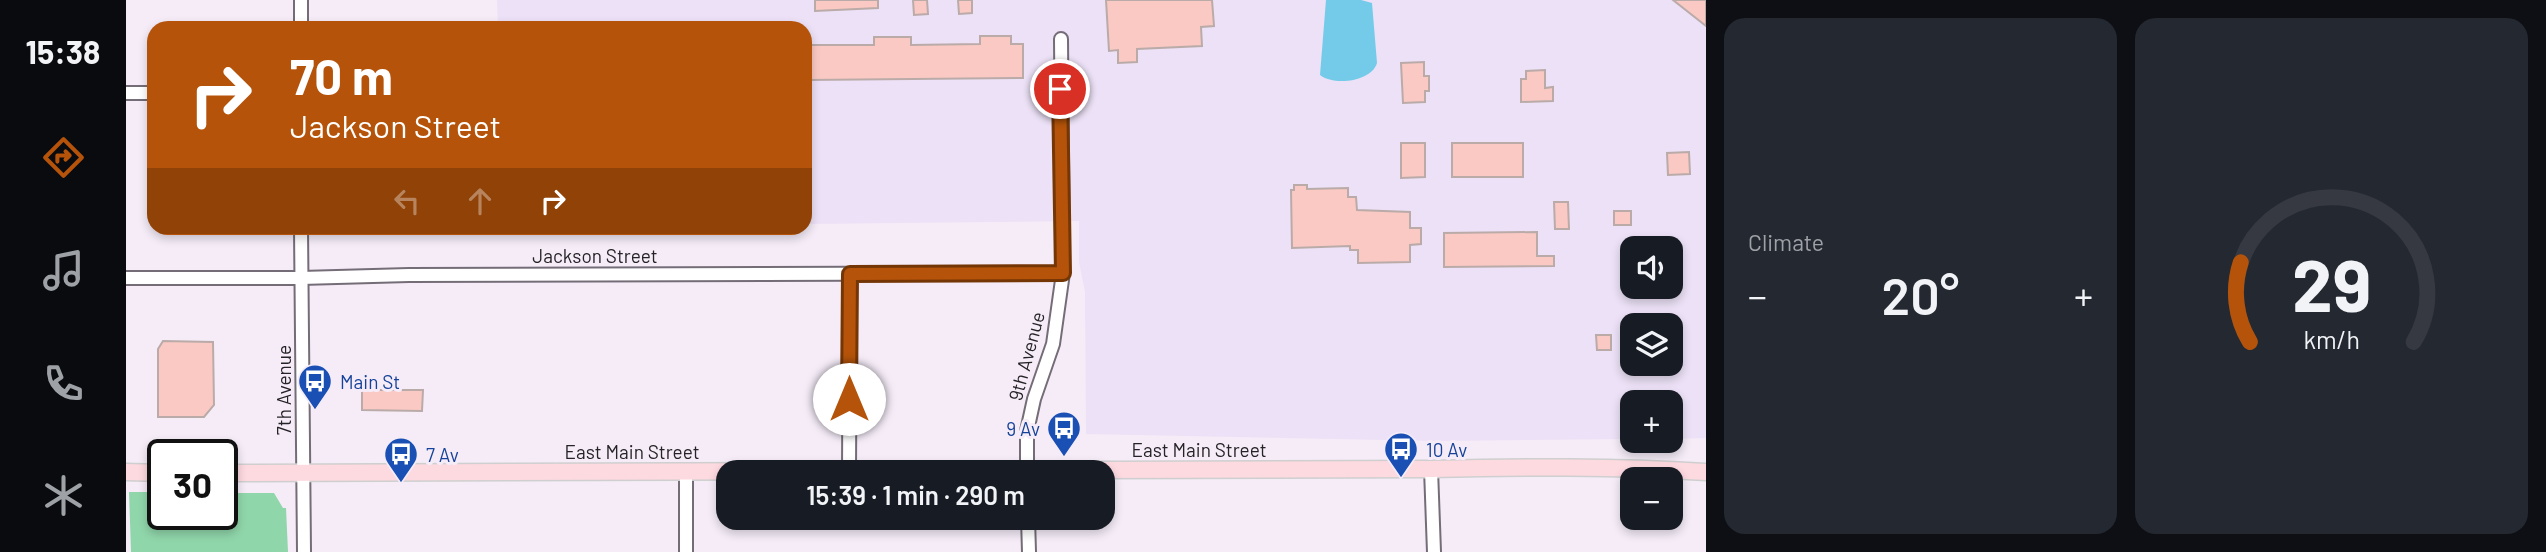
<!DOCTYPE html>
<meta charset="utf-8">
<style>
:root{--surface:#171b24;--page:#242831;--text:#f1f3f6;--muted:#9ea1a6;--line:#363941;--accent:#b45309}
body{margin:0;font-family:Barlow,sans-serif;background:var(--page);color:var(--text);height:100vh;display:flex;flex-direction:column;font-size:26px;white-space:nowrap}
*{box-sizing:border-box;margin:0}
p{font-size:23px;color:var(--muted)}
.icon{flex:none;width:38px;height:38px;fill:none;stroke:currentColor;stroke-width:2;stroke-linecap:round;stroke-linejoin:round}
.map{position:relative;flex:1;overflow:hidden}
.details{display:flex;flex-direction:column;gap:18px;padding:18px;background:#0d0f14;width:840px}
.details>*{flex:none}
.hud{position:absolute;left:21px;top:21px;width:665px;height:214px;border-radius:21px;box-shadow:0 4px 10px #0003;background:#b45309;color:#fff;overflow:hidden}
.buttons{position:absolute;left:1494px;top:236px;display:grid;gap:14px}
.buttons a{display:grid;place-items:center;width:63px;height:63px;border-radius:14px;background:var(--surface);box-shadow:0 4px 10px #0003;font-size:35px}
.speed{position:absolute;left:21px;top:439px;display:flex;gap:14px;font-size:35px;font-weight:700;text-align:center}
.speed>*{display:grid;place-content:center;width:91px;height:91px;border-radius:50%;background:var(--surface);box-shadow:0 4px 10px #0003;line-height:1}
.speed .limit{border:4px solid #111;border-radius:10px;background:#fff;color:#111}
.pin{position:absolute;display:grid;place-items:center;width:60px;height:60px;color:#fff;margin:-30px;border:4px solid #fff;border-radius:50%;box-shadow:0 2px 7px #0007}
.me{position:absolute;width:77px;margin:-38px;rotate:0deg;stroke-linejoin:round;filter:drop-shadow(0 0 5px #0008)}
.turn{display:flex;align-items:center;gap:24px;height:147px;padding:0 28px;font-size:32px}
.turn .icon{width:91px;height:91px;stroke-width:2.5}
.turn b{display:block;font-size:49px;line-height:60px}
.lanes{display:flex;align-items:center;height:66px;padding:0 28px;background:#0003;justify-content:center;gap:35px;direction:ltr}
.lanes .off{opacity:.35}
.big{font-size:52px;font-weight:600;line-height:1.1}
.details .widget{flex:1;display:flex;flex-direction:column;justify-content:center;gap:10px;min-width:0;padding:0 24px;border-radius:21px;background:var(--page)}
.details .dial{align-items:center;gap:0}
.dial svg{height:182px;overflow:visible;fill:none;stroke:var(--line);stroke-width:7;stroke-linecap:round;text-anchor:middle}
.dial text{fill:var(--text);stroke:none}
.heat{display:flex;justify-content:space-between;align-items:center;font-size:38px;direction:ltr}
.details .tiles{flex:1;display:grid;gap:18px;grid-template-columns:repeat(2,1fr)}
.trip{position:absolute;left:590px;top:460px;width:399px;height:70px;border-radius:21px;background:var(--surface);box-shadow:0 4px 10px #0003;font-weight:600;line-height:70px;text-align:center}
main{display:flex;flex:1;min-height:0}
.tab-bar{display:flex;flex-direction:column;width:126px;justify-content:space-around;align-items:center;background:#090b0e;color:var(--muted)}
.tab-bar .icon{width:49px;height:49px}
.tab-bar .active{color:var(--accent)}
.tab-bar b{font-size:32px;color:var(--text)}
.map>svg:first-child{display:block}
.industrial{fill:#ece1f6;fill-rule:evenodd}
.green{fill:#90d6ab}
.water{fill:#73cbe9}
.building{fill:#fbc9c4;stroke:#baaba9;stroke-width:2}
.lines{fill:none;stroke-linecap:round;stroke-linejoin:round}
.minor-casing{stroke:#746d77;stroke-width:16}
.major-casing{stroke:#cfcfcf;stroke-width:19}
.minor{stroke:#fff;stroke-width:12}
.major{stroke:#fdd9e0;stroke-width:16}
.route-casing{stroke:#753606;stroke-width:18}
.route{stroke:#b45309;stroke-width:12}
.labels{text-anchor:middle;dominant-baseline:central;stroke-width:6;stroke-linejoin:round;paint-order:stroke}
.street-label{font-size:19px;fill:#262327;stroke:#f5ecf8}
.transit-label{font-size:19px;fill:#164399;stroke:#f5ecf8;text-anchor:start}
</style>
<main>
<nav class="tab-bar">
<b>15:38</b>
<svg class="icon active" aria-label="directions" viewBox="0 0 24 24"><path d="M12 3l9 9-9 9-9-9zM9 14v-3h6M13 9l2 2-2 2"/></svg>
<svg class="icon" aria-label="music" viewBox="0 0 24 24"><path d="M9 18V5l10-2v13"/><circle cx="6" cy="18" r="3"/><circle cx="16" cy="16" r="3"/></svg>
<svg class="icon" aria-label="phone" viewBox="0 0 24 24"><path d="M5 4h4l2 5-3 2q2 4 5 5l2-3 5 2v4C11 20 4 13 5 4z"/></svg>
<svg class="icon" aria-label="climate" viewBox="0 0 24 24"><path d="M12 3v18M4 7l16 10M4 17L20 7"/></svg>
</nav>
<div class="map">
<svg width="1580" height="552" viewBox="0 0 1580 552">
<rect width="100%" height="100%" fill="#f5ecf8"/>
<path class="industrial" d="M371 0H1580V438L1545 439V402H1507V439L1313 441 960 434 959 292 953 262V221L679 224V28H372ZM1507 248H1545V287H1507ZM1507 326H1545V364H1507Z"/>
<path class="green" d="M3 492H37V514H96V493H148L157 508H160L162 552H5Z"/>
<path class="water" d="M1200 0H1235L1246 3 1251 63C1245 82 1208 86 1194 75Z"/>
<g class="building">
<path d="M689 0H752V8L689 11Z"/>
<path d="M787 0H801L802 14 788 15Z"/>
<path d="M832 0H846V13L833 14Z"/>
<path d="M980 0H1086L1088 26 1075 27 1076 46 1011 49V62L992 63V50L983 51Z"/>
<path d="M1547 0H1580V26Z"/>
<path d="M854 36H885V44H897V78L681 80 680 45H748V37H785V45L854 44Z"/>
<path d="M1298 62V76H1303V91H1299V102L1277 103 1275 63Z"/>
<path d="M1419 70V88L1427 87V101L1395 102V79H1400V71Z"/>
<path d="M1275 143H1299V177L1275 178Z"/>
<rect x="1326" y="143" width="71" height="34"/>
<path d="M1563 152 1564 174 1542 175 1541 153Z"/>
<path d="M1168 185H1181V189L1222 188V197H1230L1231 210 1284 212V228H1295V244L1284 245V262L1232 263V250H1224V246L1166 248 1165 190H1168Z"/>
<path d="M1428 202H1442L1443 229H1429Z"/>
<rect x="1488" y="211" width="17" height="14"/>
<path d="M1411 232V256H1428V266L1318 267V233Z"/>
<path d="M1470 335H1485V350H1471Z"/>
<path d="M37 341 87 342 88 405 78 417H32V349Z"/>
<path d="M236 390H297L296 411 236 410Z"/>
</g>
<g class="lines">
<g class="minor-casing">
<g id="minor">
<path d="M175 28V0"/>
<path d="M0 93H28"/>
<path d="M175 228 178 552"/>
<path d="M0 278H175L283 275 937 273"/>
<path d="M1305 469 1308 552"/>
<path d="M723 471 724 274"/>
<path d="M901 472V431L908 399 927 344 937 273 935 39"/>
<path d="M902 518 903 552"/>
<path d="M560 552V471"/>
</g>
</g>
<g class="major-casing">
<g id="major">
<path d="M0 472 37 473"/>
<path d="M96 473 1305 469C1397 467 1488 466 1580 472"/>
</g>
</g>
<use href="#minor" class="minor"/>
<use href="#major" class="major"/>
</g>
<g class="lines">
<g class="route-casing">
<path id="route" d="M723 399 724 274 937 273 934 89"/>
</g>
<use href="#route" class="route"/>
</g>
<defs>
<g id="bus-pin" transform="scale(1.75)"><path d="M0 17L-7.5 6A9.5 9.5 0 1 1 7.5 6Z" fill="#1a4fb4" stroke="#f5ecf8"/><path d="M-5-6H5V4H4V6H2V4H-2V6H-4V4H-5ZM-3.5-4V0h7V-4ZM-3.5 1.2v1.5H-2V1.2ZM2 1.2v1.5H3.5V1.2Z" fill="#fff"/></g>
</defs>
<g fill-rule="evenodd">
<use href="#bus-pin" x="189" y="381"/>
<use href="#bus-pin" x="938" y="428"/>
<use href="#bus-pin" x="1275" y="449"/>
<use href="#bus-pin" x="275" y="454"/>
</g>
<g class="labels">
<g class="street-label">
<text x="469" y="255">Jackson Street</text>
<text transform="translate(900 356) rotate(-75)">9th Avenue</text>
<text transform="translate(157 390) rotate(-90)">7th Avenue</text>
<text x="1073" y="449">East Main Street</text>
<text x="506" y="451">East Main Street</text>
</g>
<g class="transit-label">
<text x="214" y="381">Main St</text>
<text x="914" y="428" text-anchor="end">9 Av</text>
<text x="1300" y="449">10 Av</text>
<text x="300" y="454">7 Av</text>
</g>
</g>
</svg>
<div class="buttons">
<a><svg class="icon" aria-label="sound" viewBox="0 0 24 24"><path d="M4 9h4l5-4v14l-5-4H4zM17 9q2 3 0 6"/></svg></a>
<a><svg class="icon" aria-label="layers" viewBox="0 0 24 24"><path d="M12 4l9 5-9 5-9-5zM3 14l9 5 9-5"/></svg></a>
<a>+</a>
<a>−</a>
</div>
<div class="speed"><div class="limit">30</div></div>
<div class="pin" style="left:934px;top:89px;background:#d93025"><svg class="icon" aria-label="arrive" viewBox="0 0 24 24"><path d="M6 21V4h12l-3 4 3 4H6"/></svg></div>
<svg class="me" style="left:723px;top:399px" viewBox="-20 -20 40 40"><circle r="19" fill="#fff"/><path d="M0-13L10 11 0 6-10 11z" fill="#b45309"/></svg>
<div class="trip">15:39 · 1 min · 290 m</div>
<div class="hud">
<div class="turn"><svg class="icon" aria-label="right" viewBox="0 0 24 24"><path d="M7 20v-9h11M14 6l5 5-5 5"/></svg><div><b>70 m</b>Jackson Street</div></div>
<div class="lanes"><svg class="icon off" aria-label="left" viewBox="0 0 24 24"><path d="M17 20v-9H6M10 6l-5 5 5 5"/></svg><svg class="icon off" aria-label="ahead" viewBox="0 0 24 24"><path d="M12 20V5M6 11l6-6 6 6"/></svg><svg class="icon" aria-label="right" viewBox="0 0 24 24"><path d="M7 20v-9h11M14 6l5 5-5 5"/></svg></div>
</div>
</div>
<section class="details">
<div class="tiles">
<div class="widget"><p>Climate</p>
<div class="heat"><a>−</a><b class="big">20°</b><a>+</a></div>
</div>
<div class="widget dial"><svg viewBox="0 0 100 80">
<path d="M14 69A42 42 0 1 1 86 69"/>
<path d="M14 69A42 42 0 0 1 10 34" stroke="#b45309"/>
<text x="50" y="56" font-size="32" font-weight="700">29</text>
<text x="50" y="72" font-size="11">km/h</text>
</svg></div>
</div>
</section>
</main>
